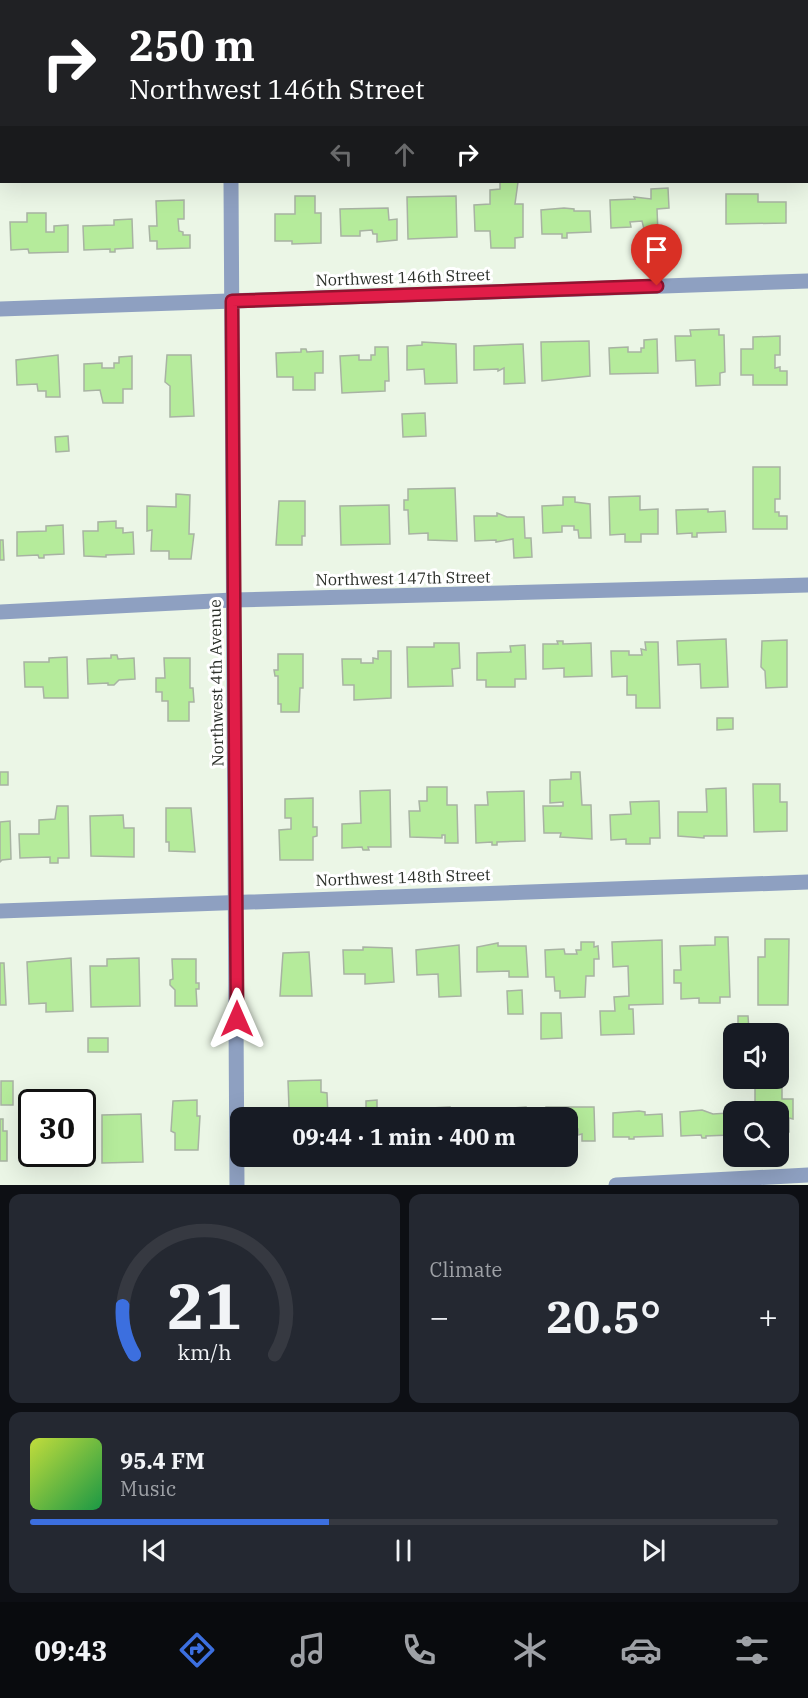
<!DOCTYPE html>
<meta charset="utf-8">
<style>
:root{--surface:#171b24;--page:#242831;--text:#f1f3f6;--muted:#9ea1a6;--line:#363941;--accent:#3c6fdf}
body{margin:0;font-family:"IBM Plex Serif",serif;background:var(--page);color:var(--text);height:100vh;display:flex;flex-direction:column;font-size:22px;white-space:nowrap}
*{box-sizing:border-box;margin:0}
p{font-size:20px;color:var(--muted)}
.icon{flex:none;width:33px;height:33px;fill:none;stroke:currentColor;stroke-width:2;stroke-linecap:round;stroke-linejoin:round}
.map{position:relative;height:1185px;overflow:hidden}
.panel{display:flex;flex-direction:column;gap:9px;padding:9px;background:#0d0f14;flex:1}
.panel>*{flex:none}
.banner{position:absolute;left:0px;top:0px;width:808px;height:183px;box-shadow:0 6px 24px #0002;background:#202124;color:#fff;overflow:hidden}
.controls{position:absolute;left:723px;top:1023px;display:grid;gap:12px}
.controls a{display:grid;place-items:center;width:66px;height:66px;border-radius:12px;background:var(--surface);box-shadow:0 6px 24px #0002;font-size:30px}
.speed{position:absolute;left:18px;top:1089px;display:flex;gap:12px;font-size:30px;font-weight:700;text-align:center}
.speed>*{display:grid;place-content:center;width:78px;height:78px;border-radius:50%;background:var(--surface);box-shadow:0 6px 24px #0002;line-height:1}
.speed .limit{border:3px solid #111;border-radius:9px;background:#fff;color:#111}
.pin{position:absolute;display:grid;place-items:center;width:51px;height:51px;color:#fff;margin:-62px -26px;border-radius:50% 50% 50% 0;rotate:-45deg;box-shadow:0 0 6px #0007}
.pin .icon{rotate:45deg}
.me{position:absolute;width:66px;margin:-33px;rotate:0deg;stroke-linejoin:round;filter:drop-shadow(0 0 4px #0008)}
.turn{display:flex;align-items:center;gap:21px;height:126px;padding:0 30px;font-size:27px}
.turn .icon{width:78px;height:78px;stroke-width:2.5}
.turn b{display:block;font-size:42px;line-height:51px}
.lanes{display:flex;align-items:center;height:57px;padding:0 30px;background:#0003;justify-content:center;gap:30px;direction:ltr}
.lanes .off{opacity:.35}
.big{font-size:45px;font-weight:800;line-height:1.1}
.panel .tile{flex:1;display:flex;flex-direction:column;justify-content:center;gap:9px;min-width:0;padding:0 21px;border-radius:12px;background:var(--page)}
.panel .dial{align-items:center;gap:0}
.dial svg{height:156px;overflow:visible;fill:none;stroke:var(--line);stroke-width:7;stroke-linecap:round;text-anchor:middle}
.dial text{fill:var(--text);stroke:none}
.song{display:flex;align-items:center;gap:18px}
.cover{width:72px;height:72px;border-radius:9px;background:linear-gradient(135deg,hsl(70 70% 55%),hsl(140 70% 35%))}
.played{height:6px;border-radius:3px;background:linear-gradient(90deg,var(--accent) 40%,var(--line) 40%)}
.keys{display:flex;justify-content:space-around;direction:ltr}
.heat{display:flex;justify-content:space-between;align-items:center;font-size:33px;direction:ltr}
.panel .tiles{flex:1;display:grid;gap:9px;grid-template-columns:1fr 1fr}
.tile:last-child{grid-column:span 2}
.trip{position:absolute;left:230px;top:1107px;width:348px;height:60px;border-radius:12px;background:var(--surface);box-shadow:0 6px 24px #0002;font-weight:800;line-height:60px;text-align:center}
.tab-bar{display:flex;height:96px;justify-content:space-around;align-items:center;background:#090b0e;color:var(--muted)}
.tab-bar .icon{width:42px;height:42px}
.tab-bar .on{color:var(--accent)}
.tab-bar b{font-size:27px;color:var(--text)}
.map>svg:first-child{display:block}
.building{fill:#b5eb9b;stroke:#a8b3a3;stroke-width:1.5}
.lines{fill:none;stroke-linecap:round;stroke-linejoin:round}
.minor{stroke:#8ea0c1;stroke-width:15}
.route-casing{stroke:#92132f;stroke-width:15}
.route{stroke:#e11d48;stroke-width:10}
.labels{text-anchor:middle;dominant-baseline:central;stroke-width:6;stroke-linejoin:round;paint-order:stroke}
.street-label{font-size:16px;fill:#2b2f29;stroke:#fff}
</style>
<div class="map">
<svg width="808" height="1185" viewBox="0 0 808 1185">
<rect width="100%" height="100%" fill="#ebf6e6"/>
<g class="building">
<path d="M500 182H518L515 204H523V237L515 238V248H491L490 231H475L474 205 490 204V190L500 189Z"/>
<path d="M668 188 669 208 657 209 658 233H645L642 221 630 222 631 227 611 228 610 200 635 199 634 197 651 199V189Z"/>
<path d="M726 194H758V202H786V223L726 224Z"/>
<path d="M295 196H315V213H321V243L292 244V241H275V214H295Z"/>
<path d="M456 196 457 237 408 239 407 197Z"/>
<path d="M184 200V219H178L179 231 183 232V235H190V248L157 249V241H150L149 226H157L156 201Z"/>
<path d="M388 208 389 220 397 219V240L377 242V234H373L372 230 360 231V236H341L340 209Z"/>
<path d="M564 208 574 209V211H590L591 232 567 233V238H562V234H542L541 210Z"/>
<path d="M27 213H46V232H54V226L68 225V252L29 253 28 249 11 250 10 222H27Z"/>
<path d="M132 219 133 248 115 249V252H110V249L84 250 83 226 114 225V220Z"/>
<path d="M719 329V335H724L725 372 720 373V385L696 386 695 360 676 361 675 336H691L690 330Z"/>
<path d="M780 336V355H775V368L780 367V371H787V385H753V375H741V349H753V337Z"/>
<path d="M657 339 658 373 610 374 609 348 628 347V352H641V348H644V340Z"/>
<path d="M589 341 590 376 542 381 541 342Z"/>
<path d="M422 342 456 344 457 383 425 384 424 369 407 370V346L422 345Z"/>
<path d="M523 344 525 383 504 384V368L498 371V369L474 370V346Z"/>
<path d="M375 347H388L389 381H385V391L342 393 340 356 359 355V360H371V355H375Z"/>
<path d="M301 349H306L307 352 323 351V373H315V390H293V377H277L276 353 301 352Z"/>
<path d="M58 355 60 397H46V391H38L37 384 17 385 16 360Z"/>
<path d="M167 355H191L194 416 170 417V386L165 382Z"/>
<path d="M132 356V389H123V403H103L100 390 84 391V364L102 363V368H114V363H119V357Z"/>
<path d="M425 413 426 436 403 437 402 414Z"/>
<path d="M68 436 69 451 56 452 55 437Z"/>
<path d="M753 467H780V499H775V512H779V516H787V529H753Z"/>
<path d="M455 488 457 541 428 540V533L409 534 408 510H404V500H408V489Z"/>
<path d="M176 494 190 495 189 534H194L191 559H169V551H151L152 530 147 531V506L176 507Z"/>
<path d="M640 496V510L658 509V534H641V542H625V534L610 535 609 497Z"/>
<path d="M563 497H575V502L590 504 591 538H579L578 530H574V526H562V532L543 533 542 506 563 505Z"/>
<path d="M279 501H305V536H302V545H276Z"/>
<path d="M389 505 390 544 341 545 340 506Z"/>
<path d="M708 509V512L725 511 726 532 697 533V537H692V533L677 534 676 510Z"/>
<path d="M497 513 507 517H524L525 538H531L532 557 514 558 513 539 496 542V540L475 541 474 516H497Z"/>
<path d="M116 521V528H123V533L133 532 134 554 106 555V557L84 556 83 531H98V522Z"/>
<path d="M63 525 64 554 44 555V558H39L38 555 17 556V532L46 531V526Z"/>
<path d="M0 540H3L4 560H0Z"/>
<path d="M726 639 728 687 701 688 700 664 678 665 677 641Z"/>
<path d="M787 640V687L766 688 765 671 761 667 762 641Z"/>
<path d="M557 641H563V644L591 643 592 676 564 677V668L543 669V644H558Z"/>
<path d="M645 642H658L660 708H636V695H627V676L612 677 611 651H629V655H642L641 649 646 650Z"/>
<path d="M434 643H459L460 668 452 669 453 686 408 687 407 647H434Z"/>
<path d="M525 645 526 679H515V687H486V680H477V653L511 652 510 646Z"/>
<path d="M378 651H391V698L354 700V685H343L342 659H361V663H373V658L378 659Z"/>
<path d="M278 654H303V688H300L299 712H281V704H278V676H275L274 670H278Z"/>
<path d="M111 655H117L118 659 134 658 135 679 119 680 114 685H108V683L88 684 87 659 111 658Z"/>
<path d="M67 657 68 698H44L43 687H25L24 662H49V658Z"/>
<path d="M164 658H190V688H193L194 702H189V721H168V701H162V692H156V678H165Z"/>
<path d="M717 718H733V729L717 730Z"/>
<rect x="0" y="772" width="8" height="13"/>
<path d="M571 772H580L582 805H591L592 839 560 837 561 833H544L543 806H563V802L550 803V780L571 779Z"/>
<path d="M753 784H780V802H787V831L754 832Z"/>
<path d="M427 787H447V805H457L458 843H445V835H442V838L410 837 409 811H420L419 801H427Z"/>
<path d="M726 788 727 836H704V838L678 836V812H707L706 789Z"/>
<path d="M390 790 391 847H368L369 850H363L362 847 342 848V824L361 823 360 791Z"/>
<path d="M524 791 525 841 497 842V845H492V842L476 843 475 805H488L487 792Z"/>
<path d="M313 798V827H317V836L313 837V860H280L279 830 291 829V818H285V799Z"/>
<path d="M659 801 660 838H650V844H626V839L611 840 610 815 631 814 630 802Z"/>
<path d="M57 806H68L69 858H58V863H50V857L20 858 19 834H39V820L55 819Z"/>
<path d="M166 808H191L195 852 169 851V842H166Z"/>
<path d="M123 815 124 828H134V857L91 856 90 816Z"/>
<path d="M10 821 11 859 2 860 0 862V822Z"/>
<path d="M715 937H728L730 997H720V1003H699V998L681 999V983H674V970H681L680 946 715 945Z"/>
<path d="M765 939H789L788 1005H758V957H765Z"/>
<path d="M662 940 663 1004 629 1005V1009H633L634 1034 601 1035 600 1011H615L614 997 629 996 628 966 613 967 612 942Z"/>
<path d="M581 942H594V947L598 946 599 959H594V976H586L585 997 560 998V991H555L554 977H546L545 950 564 949 565 954H577L576 950H581Z"/>
<path d="M498 943V946H526L528 977H509V971L477 972V947Z"/>
<path d="M459 945 461 996 439 997 438 974 417 975 416 950Z"/>
<path d="M363 947 392 948 394 982 365 984V974H344L343 950H363Z"/>
<path d="M309 952 312 996H280L283 953Z"/>
<path d="M71 958 73 1011 46 1012V1003L29 1004 27 962Z"/>
<path d="M139 958 140 1006 91 1007 90 966H107V959Z"/>
<path d="M172 959H196V983H199V989H196L197 1006H175V990L170 985V980L173 979Z"/>
<path d="M0 963H4L6 1005H0Z"/>
<path d="M522 990 523 1014H508L507 991Z"/>
<path d="M541 1013H561L562 1038 541 1039Z"/>
<path d="M738 1016H748L749 1031H738Z"/>
<rect x="88" y="1038" width="20" height="14"/>
<path d="M321 1080V1092L327 1093 328 1118H294L293 1108H289L288 1081Z"/>
<rect x="1" y="1081" width="12" height="24"/>
<path d="M755 1083H782V1099H793V1119L789 1118V1132H778V1112H755Z"/>
<path d="M197 1100V1116H200L198 1150H175V1133L171 1131 173 1101Z"/>
<path d="M377 1100V1109L393 1110V1118H345L344 1112 366 1111V1101Z"/>
<path d="M450 1107V1118H431V1108Z"/>
<path d="M526 1107V1118H488L500 1117 499 1109Z"/>
<path d="M546 1107H594L595 1141H582V1134L578 1135V1129H567V1118H546Z"/>
<path d="M702 1110 713 1114 728 1113 729 1135 706 1136V1138H702L701 1135 681 1136 680 1112Z"/>
<path d="M639 1111 645 1112V1115L662 1114 663 1136 634 1137V1139H629V1137H613V1113Z"/>
<path d="M141 1114 143 1162 102 1163V1115Z"/>
<path d="M0 1119H3V1131H7V1161H0Z"/>
<path d="M24 1132H32V1154L74 1156 25 1157Z"/>
</g>
<g class="lines">
<g class="minor">
<path d="M230 0V2"/>
<path d="M0 2H2"/>
<path d="M28 2 108 0"/>
<path d="M231 182 237 1185"/>
<path d="M0 309 808 281"/>
<path d="M0 612 233 600 808 585"/>
<path d="M0 911 808 882"/>
<path d="M616 1185 808 1175"/>
</g>
</g>
<g class="lines">
<g class="route-casing">
<path id="route" d="M237 1019 232 301 657 286"/>
</g>
<use href="#route" class="route"/>
</g>
<g class="labels">
<g class="street-label">
<text transform="translate(403 277) rotate(-2)">Northwest 146th Street</text>
<text transform="translate(403 578) rotate(-1)">Northwest 147th Street</text>
<text transform="translate(216 683) rotate(-91)">Northwest 4th Avenue</text>
<text transform="translate(403 877) rotate(-2)">Northwest 148th Street</text>
</g>
</g>
</svg>
<div class="controls">
<a><svg class="icon" aria-label="sound" viewBox="0 0 24 24"><path d="M4 9h4l5-4v14l-5-4H4zM17 9q2 3 0 6"/></svg></a>
<a><svg class="icon" aria-label="search" viewBox="0 0 24 24"><circle cx="10" cy="10" r="6"/><path d="M15 15l6 6"/></svg></a>
</div>
<div class="speed"><div class="limit">30</div></div>
<div class="pin" style="left:657px;top:286px;background:#d93025"><svg class="icon" aria-label="arrive" viewBox="0 0 24 24"><path d="M6 21V4h12l-3 4 3 4H6"/></svg></div>
<svg class="me" style="left:237px;top:1019px" viewBox="-20 -20 40 40"><path d="M0-17L14 15 0 8-14 15z" fill="#e11d48" stroke="#fff" stroke-width="4"/></svg>
<div class="trip">09:44 · 1 min · 400 m</div>
<div class="banner">
<div class="turn"><svg class="icon" aria-label="right" viewBox="0 0 24 24"><path d="M7 20v-9h11M14 6l5 5-5 5"/></svg><div><b>250 m</b>Northwest 146th Street</div></div>
<div class="lanes"><svg class="icon off" aria-label="left" viewBox="0 0 24 24"><path d="M17 20v-9H6M10 6l-5 5 5 5"/></svg><svg class="icon off" aria-label="ahead" viewBox="0 0 24 24"><path d="M12 20V5M6 11l6-6 6 6"/></svg><svg class="icon" aria-label="right" viewBox="0 0 24 24"><path d="M7 20v-9h11M14 6l5 5-5 5"/></svg></div>
</div>
</div>
<section class="panel">
<div class="tiles">
<div class="tile dial"><svg viewBox="0 0 100 80">
<path d="M14 69A42 42 0 1 1 86 69"/>
<path d="M14 69A42 42 0 0 1 8 44" stroke="#3c6fdf"/>
<text x="50" y="56" font-size="32" font-weight="700">21</text>
<text x="50" y="72" font-size="11">km/h</text>
</svg></div>
<div class="tile"><p>Climate</p>
<div class="heat"><a>−</a><b class="big">20.5°</b><a>+</a></div>
</div>
<div class="tile">
<div class="song"><i class="cover"></i><div><b>95.4 FM</b><p>Music</p></div></div>
<div class="played"></div>
<div class="keys"><svg class="icon" aria-label="previous" viewBox="0 0 24 24"><path d="M18 5L8 12l10 7zM5 5v14"/></svg><svg class="icon" aria-label="pause" viewBox="0 0 24 24"><path d="M8 5v14M16 5v14"/></svg><svg class="icon" aria-label="next" viewBox="0 0 24 24"><path d="M6 5l10 7-10 7zM19 5v14"/></svg></div>
</div>
</div>
</section>
<nav class="tab-bar">
<b>09:43</b>
<svg class="icon on" aria-label="directions" viewBox="0 0 24 24"><path d="M12 3l9 9-9 9-9-9zM9 14v-3h6M13 9l2 2-2 2"/></svg>
<svg class="icon" aria-label="music" viewBox="0 0 24 24"><path d="M9 18V5l10-2v13"/><circle cx="6" cy="18" r="3"/><circle cx="16" cy="16" r="3"/></svg>
<svg class="icon" aria-label="phone" viewBox="0 0 24 24"><path d="M5 4h4l2 5-3 2q2 4 5 5l2-3 5 2v4C11 20 4 13 5 4z"/></svg>
<svg class="icon" aria-label="climate" viewBox="0 0 24 24"><path d="M12 3v18M4 7l16 10M4 17L20 7"/></svg>
<svg class="icon" aria-label="car" viewBox="0 0 24 24"><path d="M5 17H2v-5l4-1 3-4h7l3 4 3 1v5h-3M9 17h6M6 11h13"/><circle cx="7" cy="17" r="2"/><circle cx="17" cy="17" r="2"/></svg>
<svg class="icon" aria-label="filters" viewBox="0 0 24 24"><path d="M4 7h16M4 17h16"/><circle cx="9" cy="7" r="2"/><circle cx="15" cy="17" r="2"/></svg>
</nav>
